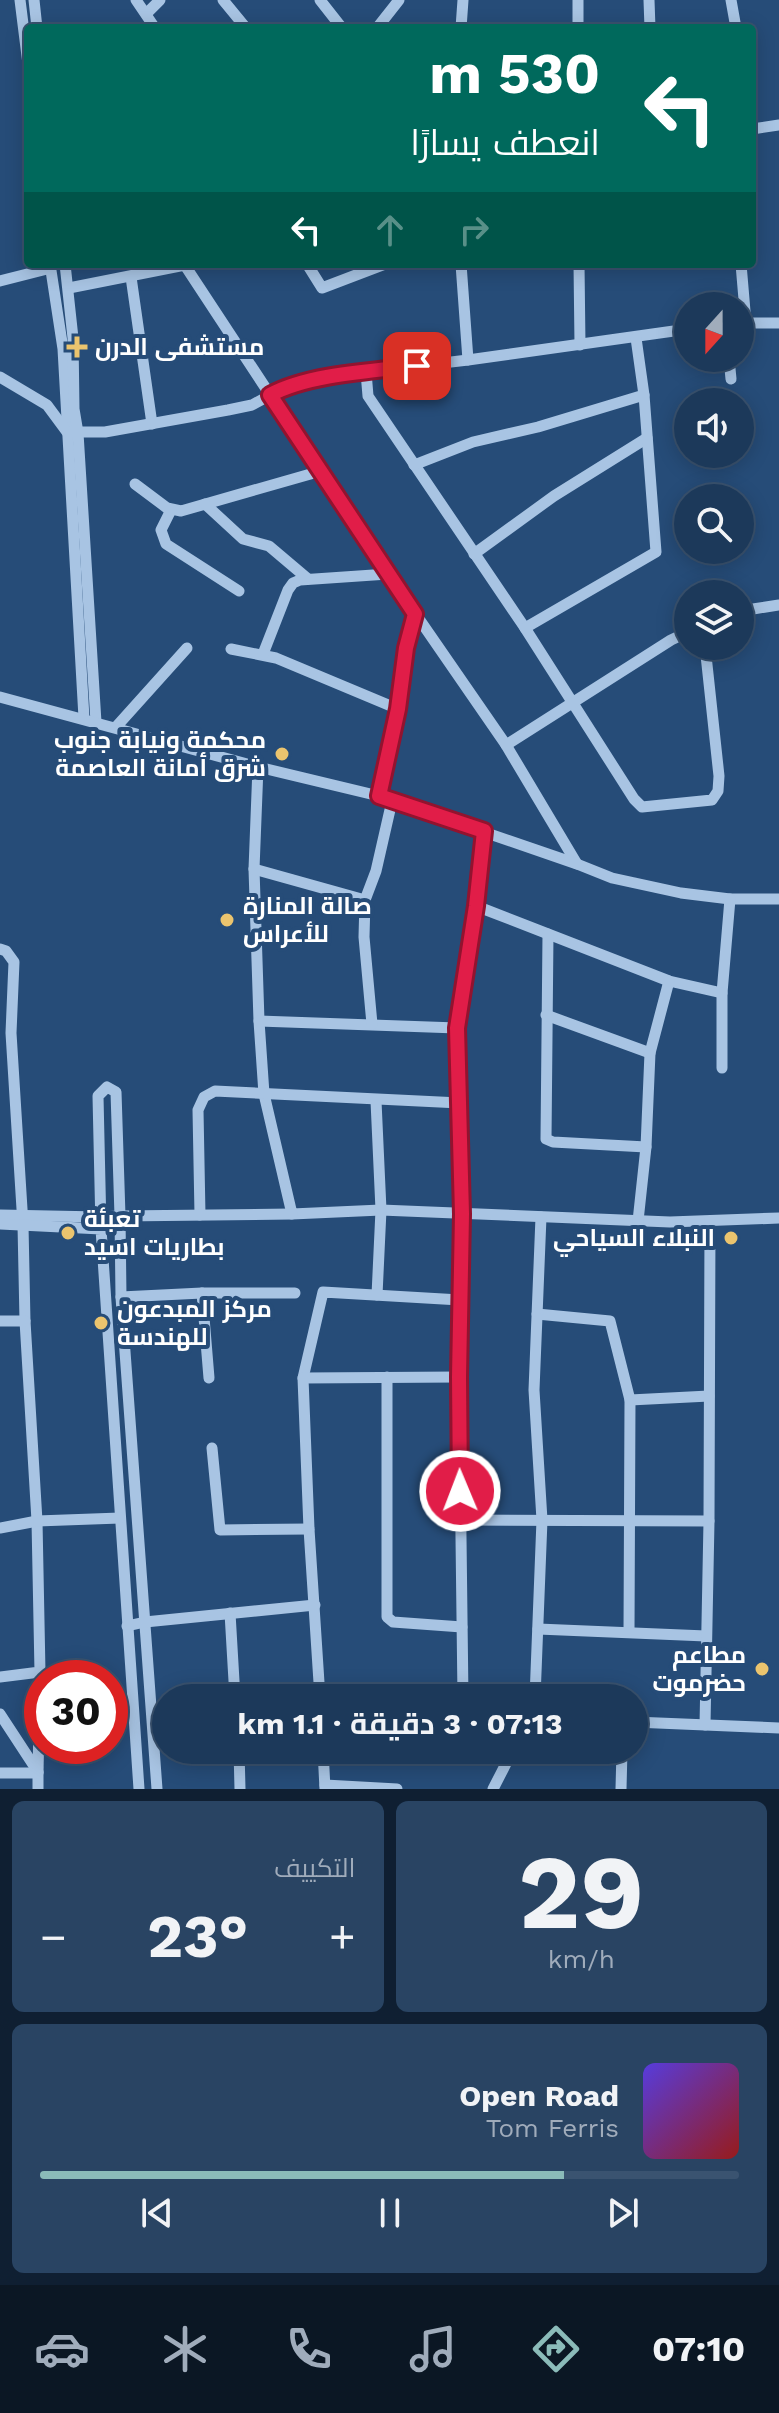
<!DOCTYPE html>
<html lang="ar">
<meta charset="utf-8">
<style>
:root{--surface:#1c395a;--page:#294463;--text:#f1f3f6;--muted:#a0acbb;--line:#3a5370;--accent:#8bbbb9}
body{margin:0;font-family:"Work Sans",Cairo,sans-serif;background:var(--page);color:var(--text);direction:rtl;height:100vh;display:flex;flex-direction:column;font-size:30px;white-space:nowrap}
*{box-sizing:border-box;margin:0}
p{font-size:26px;color:var(--muted)}
.icon{flex:none;width:44px;height:44px;fill:none;stroke:currentColor;stroke-width:2;stroke-linecap:round;stroke-linejoin:round}
.map{position:relative;height:1789px;overflow:hidden;direction:ltr}
.drawer{display:flex;flex-direction:column;gap:12px;padding:12px;background:#0f1f32;flex:1}
.drawer>*{flex:none}
.top-card{position:absolute;left:24px;top:24px;width:732px;height:244px;border-radius:8px;box-shadow:0 4px 20px #0003,0 0 0 2px var(--line);direction:rtl;background:#00695c;color:#fff;overflow:hidden}
.needle{width:52px;rotate:201deg}
.tools{position:absolute;left:674px;top:292px;display:grid;gap:16px}
.tools a{display:grid;place-items:center;width:80px;height:80px;border-radius:50%;background:var(--surface);box-shadow:0 4px 20px #0003,0 0 0 2px var(--line);font-size:40px}
.speed{position:absolute;left:24px;top:1660px;display:flex;gap:16px;font-size:40px;font-weight:700;text-align:center}
.speed>*{display:grid;place-content:center;width:104px;height:104px;border-radius:50%;background:var(--surface);box-shadow:0 4px 20px #0003,0 0 0 2px var(--line);line-height:1}
.speed .limit{border:12px solid #d22;background:#fff;color:#111}
.pin{position:absolute;display:grid;place-items:center;width:68px;height:68px;color:#fff;margin:-34px;border-radius:16px;box-shadow:0 4px 12px #0006}
.me{position:absolute;width:88px;margin:-44px;rotate:359deg;stroke-linejoin:round;filter:drop-shadow(0 0 6px #0008)}
.turn{display:flex;align-items:center;gap:28px;height:168px;padding:0 24px;font-size:36px}
.turn .icon{width:104px;height:104px;stroke-width:2.5}
.turn b{display:block;font-size:56px;line-height:68px}
.lanes{display:flex;align-items:center;height:76px;padding:0 24px;background:#0003;justify-content:center;gap:40px;direction:ltr}
.lanes .off{opacity:.35}
.big{font-size:60px;font-weight:700;line-height:1.1}
.drawer .widget{flex:1;display:flex;flex-direction:column;justify-content:center;gap:12px;min-width:0;padding:0 28px;border-radius:12px;background:var(--page)}
.drawer .dial{align-items:center;gap:0}
.dial b{font-size:104px;line-height:1}
.song{display:flex;align-items:center;gap:24px}
.cover{width:96px;height:96px;border-radius:12px;background:linear-gradient(135deg,hsl(250 70% 55%),hsl(0 70% 35%))}
.played{height:8px;border-radius:4px;background:linear-gradient(90deg,var(--accent) 75%,var(--line) 75%)}
.keys{display:flex;justify-content:space-around;direction:ltr}
.heat{display:flex;justify-content:space-between;align-items:center;font-size:44px;direction:ltr}
.drawer .tiles{flex:1;display:grid;gap:12px;grid-template-columns:1fr 1fr}
.widget:last-child{grid-column:span 2}
.trip{position:absolute;left:152px;top:1684px;width:496px;height:80px;border-radius:40px;background:var(--surface);box-shadow:0 4px 20px #0003,0 0 0 2px var(--line);font-weight:700;line-height:80px;text-align:center;direction:rtl}
.dock{display:flex;height:128px;justify-content:space-around;align-items:center;background:#0b1724;color:var(--muted)}
.dock .icon{width:56px;height:56px}
.dock .current{color:var(--accent)}
.dock b{font-size:36px;color:var(--text)}
.map>svg:first-child{display:block}
.lines{fill:none;stroke-linecap:round;stroke-linejoin:round}
.minor{stroke:#a8c4e3;stroke-width:11}
.route-casing{stroke:#92132f;stroke-width:20}
.route{stroke:#e11d48;stroke-width:14}
.poi-dot{fill:#ebc46e;stroke:#264c78;stroke-width:3}
.labels{text-anchor:middle;dominant-baseline:central;stroke-width:8;stroke-linejoin:round;paint-order:stroke}
.poi-label{font-size:24px;font-weight:bold;fill:#fff;stroke:#264c78;text-anchor:start}
</style>
<div class="map">
<svg width="779" height="1789" viewBox="0 0 779 1789">
<rect width="100%" height="100%" fill="#264c78"/>
<g class="lines">
<g class="minor">
<path d="M20 0 28 64"/>
<path d="M34 0 37 28"/>
<path d="M136 0 155 28"/>
<path d="M223 0 246 28"/>
<path d="M320 0 342 28"/>
<path d="M649 0 650 28"/>
<path d="M731 0 736 28"/>
<path d="M147 13 160 0"/>
<path d="M377 28 399 0"/>
<path d="M461 28 463 0"/>
<path d="M578 28V0"/>
<path d="M752 129 779 125"/>
<path d="M50 264 63 349 84 718"/>
<path d="M65 264 73 338 74 409 78 433 96 722"/>
<path d="M184 264 388 574 506 745 577 864"/>
<path d="M307 264 322 288 385 264"/>
<path d="M461 264 468 360"/>
<path d="M579 264 580 345"/>
<path d="M741 264 746 323"/>
<path d="M131 277 152 424"/>
<path d="M0 281 51 268"/>
<path d="M69 288 185 265"/>
<path d="M740 323H779"/>
<path d="M729 358 731 379"/>
<path d="M366 372 368 396 525 628 634 799 642 807 712 800 718 791 719 776 705 646"/>
<path d="M0 377 47 405 67 432H105L228 410 252 405 287 386 366 372 468 360 688 329"/>
<path d="M414 465 473 442 538 427 644 395"/>
<path d="M135 484 167 508 181 511 321 471"/>
<path d="M205 504 243 539 269 546 308 579"/>
<path d="M171 510 161 530 166 544 239 591"/>
<path d="M474 554 554 496 647 438"/>
<path d="M740 613 753 609 779 605"/>
<path d="M525 628 656 552 644 395 636 338"/>
<path d="M231 649 276 658 398 709"/>
<path d="M263 654 288 590 293 583 300 580 388 574"/>
<path d="M0 697 258 767 379 796 577 864 612 878 681 893 730 899H779"/>
<path d="M116 727 187 648"/>
<path d="M506 745 671 640 688 632"/>
<path d="M258 767 254 869 259 1021 264 1094 292 1214 381 1210 670 1222 779 1218"/>
<path d="M379 796C387 767 393 738 398 709 403 677 405 645 415 614"/>
<path d="M254 869 365 900"/>
<path d="M476 906 669 981 722 993 730 899"/>
<path d="M548 934 546 1139 553 1142 646 1147"/>
<path d="M0 949 6 951 14 962 11 1033 23 1225 25 1321 37 1521 40 1672 0 1677"/>
<path d="M546 1015 650 1053"/>
<path d="M259 1021 457 1028"/>
<path d="M372 1024 364 937 365 900 376 871 392 801"/>
<path d="M722 1068V993"/>
<path d="M376 1101 381 1210 377 1295"/>
<path d="M0 1215 100 1217 120 1216 121 1297 157 1789"/>
<path d="M200 1215 198 1110 204 1097 215 1091 460 1103"/>
<path d="M638 1221 646 1147 650 1053 669 981"/>
<path d="M0 1224 101 1229 139 1789"/>
<path d="M120 1228 101 1229 98 1096 107 1087 116 1092 120 1216 292 1214"/>
<path d="M202 1293 209 1378"/>
<path d="M121 1297 202 1293H295"/>
<path d="M537 1314 610 1321 630 1400 629 1632"/>
<path d="M0 1321H25"/>
<path d="M387 1377V1617L393 1622 462 1627"/>
<path d="M303 1378 323 1292 460 1300"/>
<path d="M630 1400 709 1396"/>
<path d="M212 1448 220 1530 309 1529"/>
<path d="M461 1520 709 1521"/>
<path d="M0 1528 37 1521 120 1518"/>
<path d="M230 1613 235 1698"/>
<path d="M127 1626 145 1622 315 1605"/>
<path d="M538 1629 706 1636"/>
<path d="M320 1698 309 1529 303 1378 459 1377"/>
<path d="M463 1698 459 1377 462 1214 457 1028 476 906 484 831"/>
<path d="M535 1698 542 1520 534 1390 541 1217"/>
<path d="M0 1714 38 1772"/>
<path d="M634 1722 779 1728"/>
<path d="M705 1725 709 1521 710 1221"/>
<path d="M239 1750 240 1789"/>
<path d="M323 1750 325 1789"/>
<path d="M0 1773H38V1789"/>
<path d="M38 1773 40 1672"/>
<path d="M325 1785 397 1789"/>
<path d="M493 1789 513 1750"/>
<path d="M621 1789 622 1750"/>
</g>
</g>
<g class="lines">
<g class="route-casing">
<path id="route" d="M417 366C373 371 308 374 270 395L415 614 406 648 398 709 379 796 484 831 476 906 457 1028 462 1214 459 1377 460 1491"/>
</g>
<use href="#route" class="route"/>
</g>
<g class="poi-dot">
<path d="M73 335h8v8h8v8h-8v8h-8v-8h-8v-8h8z"/>
<circle cx="282" cy="754" r="8"/>
<circle cx="227" cy="920" r="8"/>
<circle cx="68" cy="1233" r="8"/>
<circle cx="731" cy="1238" r="8"/>
<circle cx="101" cy="1323" r="8"/>
<circle cx="762" cy="1669" r="8"/>
</g>
<g class="labels">
<g class="poi-label">
<text x="95" y="347">مستشفى الدرن</text>
<text x="266" y="740" text-anchor="end">محكمة ونيابة جنوب<tspan x="266" dy="28">شرق أمانة العاصمة</tspan></text>
<text x="243" y="906">صالة المنارة<tspan x="243" dy="28">للأعراس</tspan></text>
<text x="84" y="1219">تعبئة<tspan x="84" dy="28">بطاريات اسيد</tspan></text>
<text x="715" y="1238" text-anchor="end">النبلاء السياحي</text>
<text x="117" y="1309">مركز المبدعون<tspan x="117" dy="28">للهندسة</tspan></text>
<text x="746" y="1655" text-anchor="end">مطاعم<tspan x="746" dy="28">حضرموت</tspan></text>
</g>
</g>
</svg>
<div class="tools">
<a><svg class="needle" viewBox="-14 -14 28 28"><path d="M0-13l5 13h-10z" fill="#e53935"/><path d="M0 13l5-13h-10z" fill="#a0acbb"/></svg></a>
<a><svg class="icon" aria-label="sound" viewBox="0 0 24 24"><path d="M4 9h4l5-4v14l-5-4H4zM17 9q2 3 0 6"/></svg></a>
<a><svg class="icon" aria-label="search" viewBox="0 0 24 24"><circle cx="10" cy="10" r="6"/><path d="M15 15l6 6"/></svg></a>
<a><svg class="icon" aria-label="layers" viewBox="0 0 24 24"><path d="M12 4l9 5-9 5-9-5zM3 14l9 5 9-5"/></svg></a>
</div>
<div class="speed"><div class="limit">30</div></div>
<div class="pin" style="left:417px;top:366px;background:#d93025"><svg class="icon" aria-label="arrive" viewBox="0 0 24 24"><path d="M6 21V4h12l-3 4 3 4H6"/></svg></div>
<svg class="me" style="left:460px;top:1491px" viewBox="-20 -20 40 40"><circle r="17" fill="#e11d48" stroke="#fff" stroke-width="3"/><path d="M0-11L8 9 0 5-8 9z" fill="#fff"/></svg>
<div class="trip">07:13 · 3 دقيقة · 1.1 km</div>
<div class="top-card">
<div class="turn"><svg class="icon" aria-label="left" viewBox="0 0 24 24"><path d="M17 20v-9H6M10 6l-5 5 5 5"/></svg><div><b>530 m</b>انعطف يسارًا</div></div>
<div class="lanes"><svg class="icon" aria-label="left" viewBox="0 0 24 24"><path d="M17 20v-9H6M10 6l-5 5 5 5"/></svg><svg class="icon off" aria-label="ahead" viewBox="0 0 24 24"><path d="M12 20V5M6 11l6-6 6 6"/></svg><svg class="icon off" aria-label="right" viewBox="0 0 24 24"><path d="M7 20v-9h11M14 6l5 5-5 5"/></svg></div>
</div>
</div>
<section class="drawer">
<div class="tiles">
<div class="widget dial"><b>29</b><p>km/h</p></div>
<div class="widget"><p>التكييف</p>
<div class="heat"><a>−</a><b class="big">23°</b><a>+</a></div>
</div>
<div class="widget">
<div class="song"><i class="cover"></i><div><b>Open Road</b><p>Tom Ferris</p></div></div>
<div class="played"></div>
<div class="keys"><svg class="icon" aria-label="previous" viewBox="0 0 24 24"><path d="M18 5L8 12l10 7zM5 5v14"/></svg><svg class="icon" aria-label="pause" viewBox="0 0 24 24"><path d="M8 5v14M16 5v14"/></svg><svg class="icon" aria-label="next" viewBox="0 0 24 24"><path d="M6 5l10 7-10 7zM19 5v14"/></svg></div>
</div>
</div>
</section>
<nav class="dock">
<b>07:10</b>
<svg class="icon current" aria-label="directions" viewBox="0 0 24 24"><path d="M12 3l9 9-9 9-9-9zM9 14v-3h6M13 9l2 2-2 2"/></svg>
<svg class="icon" aria-label="music" viewBox="0 0 24 24"><path d="M9 18V5l10-2v13"/><circle cx="6" cy="18" r="3"/><circle cx="16" cy="16" r="3"/></svg>
<svg class="icon" aria-label="phone" viewBox="0 0 24 24"><path d="M5 4h4l2 5-3 2q2 4 5 5l2-3 5 2v4C11 20 4 13 5 4z"/></svg>
<svg class="icon" aria-label="climate" viewBox="0 0 24 24"><path d="M12 3v18M4 7l16 10M4 17L20 7"/></svg>
<svg class="icon" aria-label="car" viewBox="0 0 24 24"><path d="M5 17H2v-5l4-1 3-4h7l3 4 3 1v5h-3M9 17h6M6 11h13"/><circle cx="7" cy="17" r="2"/><circle cx="17" cy="17" r="2"/></svg>
</nav>
